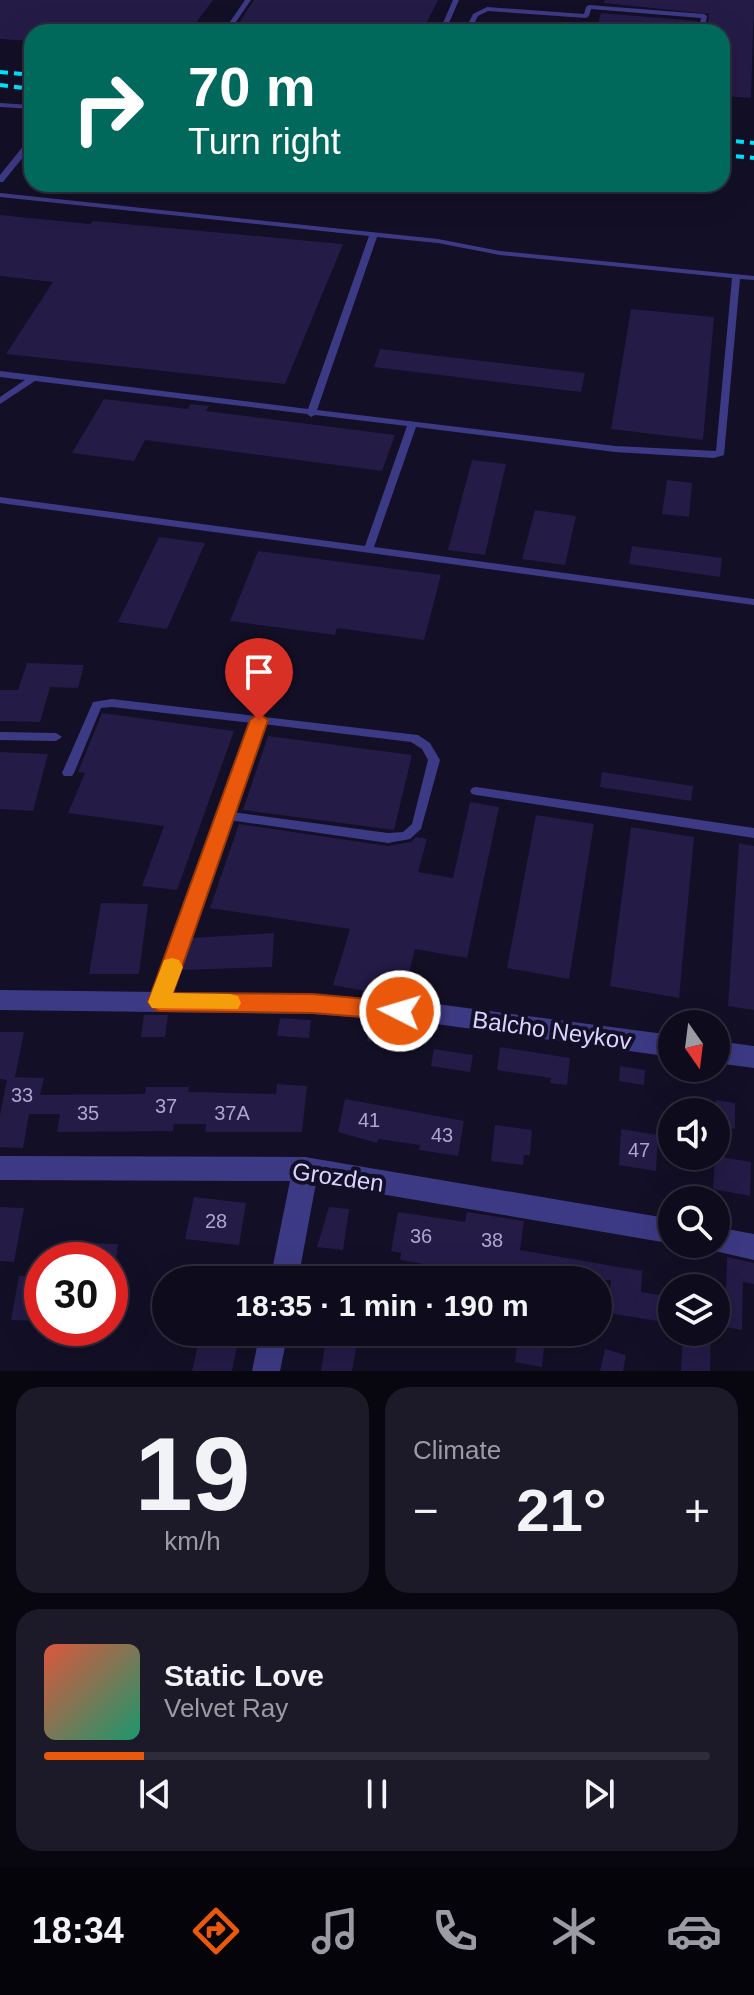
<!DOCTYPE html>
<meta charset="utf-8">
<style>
:root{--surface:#0e0b1c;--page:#1c1929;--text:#f1f3f6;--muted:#9b9ba3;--line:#2e2b3b;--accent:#ea580c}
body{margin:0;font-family:Helvetica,sans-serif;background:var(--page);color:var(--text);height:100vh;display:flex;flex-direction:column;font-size:30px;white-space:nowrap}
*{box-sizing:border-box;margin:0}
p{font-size:26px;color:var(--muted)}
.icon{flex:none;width:44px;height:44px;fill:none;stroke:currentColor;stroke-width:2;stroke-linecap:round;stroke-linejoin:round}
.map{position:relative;height:1371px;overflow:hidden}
.panel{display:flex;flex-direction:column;gap:16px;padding:16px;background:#08060f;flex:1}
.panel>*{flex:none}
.banner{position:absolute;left:24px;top:24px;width:706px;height:168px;border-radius:24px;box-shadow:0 8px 32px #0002,0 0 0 2px var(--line);background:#00695c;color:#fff;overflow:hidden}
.needle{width:52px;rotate:166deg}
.fabs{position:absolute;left:658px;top:1010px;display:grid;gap:16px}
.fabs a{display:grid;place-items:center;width:72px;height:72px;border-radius:50%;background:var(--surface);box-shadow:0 8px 32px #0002,0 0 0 2px var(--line);font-size:40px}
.speed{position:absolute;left:24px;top:1242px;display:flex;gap:16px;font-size:40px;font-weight:700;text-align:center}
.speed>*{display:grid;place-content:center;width:104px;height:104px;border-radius:50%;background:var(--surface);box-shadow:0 8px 32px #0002,0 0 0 2px var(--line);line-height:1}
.speed .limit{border:12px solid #d22;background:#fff;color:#111}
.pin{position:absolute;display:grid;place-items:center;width:68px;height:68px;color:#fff;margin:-82px -34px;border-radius:50% 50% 50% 0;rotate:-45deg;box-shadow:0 0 8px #0007}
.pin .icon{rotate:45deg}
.me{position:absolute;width:88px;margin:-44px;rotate:275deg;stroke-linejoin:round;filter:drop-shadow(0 0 6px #0008)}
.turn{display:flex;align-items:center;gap:28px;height:168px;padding:0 32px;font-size:36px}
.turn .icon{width:104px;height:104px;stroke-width:2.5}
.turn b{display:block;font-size:56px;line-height:68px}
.big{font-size:60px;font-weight:700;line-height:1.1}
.panel .tile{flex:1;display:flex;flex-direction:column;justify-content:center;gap:12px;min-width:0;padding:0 28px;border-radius:24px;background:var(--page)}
.panel .dial{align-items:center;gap:0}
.dial b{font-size:104px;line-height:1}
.song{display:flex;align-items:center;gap:24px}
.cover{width:96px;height:96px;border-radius:12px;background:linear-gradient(135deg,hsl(10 70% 55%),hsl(160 70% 35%))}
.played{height:8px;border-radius:4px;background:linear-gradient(90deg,var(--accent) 15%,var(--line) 15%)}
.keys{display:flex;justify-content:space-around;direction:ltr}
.heat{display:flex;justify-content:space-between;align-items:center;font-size:44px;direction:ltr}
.panel .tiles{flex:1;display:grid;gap:16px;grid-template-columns:1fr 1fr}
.tile:last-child{grid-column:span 2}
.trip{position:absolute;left:152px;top:1266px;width:460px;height:80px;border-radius:40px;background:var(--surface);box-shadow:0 8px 32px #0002,0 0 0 2px var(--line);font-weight:700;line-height:80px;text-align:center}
.menu{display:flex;height:128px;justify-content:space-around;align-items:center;background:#06040b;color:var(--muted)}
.menu .icon{width:56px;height:56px}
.menu .active{color:var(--accent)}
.menu b{font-size:36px;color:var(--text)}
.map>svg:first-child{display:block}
.building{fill:#241b47}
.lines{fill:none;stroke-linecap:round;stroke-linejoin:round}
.service{fill:#3d3a85;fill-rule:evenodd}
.minor{fill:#3d3a85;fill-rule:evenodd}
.rail{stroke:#00e5ff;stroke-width:4;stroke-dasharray:8 6;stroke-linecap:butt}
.route{fill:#ea580c;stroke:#983908;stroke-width:2}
.slow{fill:#f59e0b}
.labels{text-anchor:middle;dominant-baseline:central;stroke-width:8;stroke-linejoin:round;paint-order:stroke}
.near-number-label{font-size:20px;fill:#aca6d1}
.near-street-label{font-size:24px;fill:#d9d4ff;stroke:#130f26}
</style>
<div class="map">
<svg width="754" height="1371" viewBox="0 0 754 1371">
<rect width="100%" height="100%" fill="#130f26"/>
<g class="building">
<path d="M0 0H213L189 32H32V41L0 39Z"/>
<path d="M254 0H438L422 32H233Z"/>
<path d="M605 0H754L751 98 722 96V32H707L709 14 604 3Z"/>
<path d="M601 13 697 21 695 32 596 31Z"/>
<path d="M0 215 90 224 93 221 343 244 285 384 6 354 53 282 0 276Z"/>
<path d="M631 309 714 317 703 440 611 429Z"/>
<path d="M380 349 585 373 581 392 374 367Z"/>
<path d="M104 399 188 409 190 404 209 406 206 411 395 435 382 471 145 440 134 461 72 453Z"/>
<path d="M472 460 506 464 485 555 448 550Z"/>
<path d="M667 480 692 483 689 517 662 514Z"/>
<path d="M535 510 576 516 565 565 522 559Z"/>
<path d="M159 537 205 543 167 629 118 622Z"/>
<path d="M632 546 722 558 720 577 629 564Z"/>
<path d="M258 551 441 575 424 640 337 628 335 635 230 621Z"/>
<path d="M27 663 84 665 78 688 50 687 40 722 0 721V690H18Z"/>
<path d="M102 713 234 731 177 890 142 886 164 826 68 813 85 773 78 772Z"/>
<path d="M268 736 412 755 394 830 243 810Z"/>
<path d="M0 752 48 754 33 811 0 809Z"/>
<path d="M602 772 693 786 691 801 600 787Z"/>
<path d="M470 802 499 807 467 958 415 949 403 998 333 985 350 929 210 908 239 824 388 846 411 842 416 837 427 839 418 872 453 878Z"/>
<path d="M536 815 594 824 569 979 507 968Z"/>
<path d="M631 827 694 837 679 998 610 986Z"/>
<path d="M739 843 754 846V1010L728 1006Z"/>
<path d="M101 903 148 904 139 974H89Z"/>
<path d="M274 933 272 967 182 970 191 938Z"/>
<path d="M144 1015H168L165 1037H141Z"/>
<path d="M280 1018 311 1020 309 1038 277 1036Z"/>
<path d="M370 1026 415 1032 412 1047 367 1041Z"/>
<path d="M0 1032H24L15 1077 44 1078 40 1095 145 1094 146 1087H189L188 1092 276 1094 277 1084 307 1086 302 1132H205L206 1124H174L173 1131 57 1132 60 1114H29L23 1148 0 1147V1115L7 1080 0 1079Z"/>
<path d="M500 1047 570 1058 567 1085 550 1083 551 1078 497 1070Z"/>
<path d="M434 1049 473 1055 470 1072 431 1066Z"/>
<path d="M620 1066 645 1070 644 1085 619 1081Z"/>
<path d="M345 1099 464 1121 458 1156 419 1150 420 1145 378 1139 377 1143 338 1132Z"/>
<path d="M716 1100 735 1103V1129L716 1126Z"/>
<path d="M495 1125 532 1130 530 1155H524L523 1165 491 1161Z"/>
<path d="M621 1129 658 1135 656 1171 619 1165Z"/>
<path d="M715 1156 751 1162 750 1196 713 1189Z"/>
<path d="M194 1197 246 1203 239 1245 185 1239Z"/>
<path d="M0 1207 24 1208 14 1262 0 1261Z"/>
<path d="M329 1207 349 1209 343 1250 317 1247Z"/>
<path d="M398 1212 465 1222 467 1212 524 1221 520 1250 642 1271 641 1292 671 1297 670 1323 608 1313 611 1280H472L463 1279 464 1271 400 1260 401 1253 391 1251Z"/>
<path d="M84 1243 118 1244 116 1260H81Z"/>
<path d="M727 1257 754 1263V1284L743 1282 742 1330 716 1325V1288L726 1290Z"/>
<path d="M19 1276H42V1321L11 1320Z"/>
<path d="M292 1332H359L352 1371H321L325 1346 292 1341Z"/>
<path d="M519 1332 545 1336 542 1367 515 1362Z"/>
<path d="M683 1332H711L710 1371H681Z"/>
<path d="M200 1336 238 1342 232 1371H192Z"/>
<path d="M605 1349 626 1355 623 1371H600Z"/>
</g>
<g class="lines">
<g class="service">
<path d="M245 0H251L229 32H223Z"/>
<path d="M453 0H459L445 32H439Z"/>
<path d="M589 5 704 14 707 16 704 32H698L701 18 591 9 589 16 586 18 488 11 478 16 470 32H464L473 14 487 7 584 14 586 7Z"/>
<path d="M0 103 32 105V109L0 107Z"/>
<path d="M29 139H32V146L3 182H0V175Z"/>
<path d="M0 193 438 239 500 251 754 276V280L740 279 724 455 714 458 615 452 416 427 374 547 754 599V605L0 503V497L365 546 407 426 315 415 311 417 307 414 35 381 0 404V397L25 380 0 377V371L308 409 369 236 0 197ZM377 237 438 243 500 255 732 278 716 451 615 446 317 410Z"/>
<path d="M112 699 418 735 430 743 440 760 421 829 410 839 388 843 229 820 166 1002 164 1006 159 1008 154 1006 152 1002 252 723 112 707 101 708 74 773 72 776H64L62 773 93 702ZM263 724 411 742 422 749 428 760 412 824 403 832 388 833 232 812Z"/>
<path d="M0 732 56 733 62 737 56 741 0 740Z"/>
<path d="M476 787 754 828V838L476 795 472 794 470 791 472 788Z"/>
</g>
<g class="minor">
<path d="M0 990 313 994 429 1003 672 1035V1057L429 1023 313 1014 0 1010Z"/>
<path d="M716 1041 754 1046V1068L716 1063Z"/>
<path d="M0 1156 305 1157 672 1219 674 1244 316 1183 298 1280H270L290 1181 0 1180Z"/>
<path d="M716 1227 754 1234V1260L706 1249 704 1244H716Z"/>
<path d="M260 1332H288L280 1371H252Z"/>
</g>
<g class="rail">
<path d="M0 72 32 75"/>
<path d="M0 85 32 89"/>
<path d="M722 140 754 143"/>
<path d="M722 155 754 158"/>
</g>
</g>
<path class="route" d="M259 713 268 720 173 993 313 994 400 1002 408 1004 411 1011 408 1017 400 1020 313 1013 159 1011 152 1008 148 1002 250 720Z"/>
<path class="slow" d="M172 958 179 960 183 967 173 993 230 994 238 996 241 1003 238 1009 152 1008 148 1002 164 960Z"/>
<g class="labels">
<g class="near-number-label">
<text x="22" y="1095">33</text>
<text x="166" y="1106">37</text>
<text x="88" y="1113">35</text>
<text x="232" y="1113">37А</text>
<text x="369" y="1120">41</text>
<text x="442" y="1135">43</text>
<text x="639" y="1150">47</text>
<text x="216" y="1221">28</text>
<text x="421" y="1236">36</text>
<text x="492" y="1240">38</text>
</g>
<g class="near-street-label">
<text transform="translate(552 1030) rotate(8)">Balcho Neykov</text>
<text transform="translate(338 1177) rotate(8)">Grozden</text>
</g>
</g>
</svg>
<div class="fabs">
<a><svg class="needle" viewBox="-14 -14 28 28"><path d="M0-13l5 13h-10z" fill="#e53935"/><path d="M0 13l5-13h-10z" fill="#9b9ba3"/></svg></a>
<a><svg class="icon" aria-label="sound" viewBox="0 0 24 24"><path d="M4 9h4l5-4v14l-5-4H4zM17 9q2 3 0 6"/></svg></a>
<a><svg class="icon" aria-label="search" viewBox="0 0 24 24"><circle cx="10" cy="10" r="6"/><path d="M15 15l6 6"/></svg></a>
<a><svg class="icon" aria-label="layers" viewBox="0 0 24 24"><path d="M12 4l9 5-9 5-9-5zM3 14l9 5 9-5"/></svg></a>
</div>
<div class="speed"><div class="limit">30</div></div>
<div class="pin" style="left:259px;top:720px;background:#d93025"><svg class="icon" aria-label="arrive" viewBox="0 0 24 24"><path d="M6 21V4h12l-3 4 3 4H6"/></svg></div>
<svg class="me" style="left:400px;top:1011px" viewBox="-20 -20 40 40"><circle r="17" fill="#ea580c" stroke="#fff" stroke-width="3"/><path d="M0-11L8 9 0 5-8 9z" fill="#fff"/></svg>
<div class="trip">18:35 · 1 min · 190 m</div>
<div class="banner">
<div class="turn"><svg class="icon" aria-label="right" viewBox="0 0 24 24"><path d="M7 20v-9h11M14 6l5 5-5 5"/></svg><div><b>70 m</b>Turn right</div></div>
</div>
</div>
<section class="panel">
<div class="tiles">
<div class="tile dial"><b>19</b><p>km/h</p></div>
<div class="tile"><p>Climate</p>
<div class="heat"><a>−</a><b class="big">21°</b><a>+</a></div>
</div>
<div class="tile">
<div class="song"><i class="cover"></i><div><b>Static Love</b><p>Velvet Ray</p></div></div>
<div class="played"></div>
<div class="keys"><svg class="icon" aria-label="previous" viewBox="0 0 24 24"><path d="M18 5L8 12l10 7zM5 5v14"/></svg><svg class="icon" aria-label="pause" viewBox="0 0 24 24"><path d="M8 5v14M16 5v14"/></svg><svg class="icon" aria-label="next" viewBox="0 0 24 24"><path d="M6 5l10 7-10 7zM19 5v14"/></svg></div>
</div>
</div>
</section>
<nav class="menu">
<b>18:34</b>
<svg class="icon active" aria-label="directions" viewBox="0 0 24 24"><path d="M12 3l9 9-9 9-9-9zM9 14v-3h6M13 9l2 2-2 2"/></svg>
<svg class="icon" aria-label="music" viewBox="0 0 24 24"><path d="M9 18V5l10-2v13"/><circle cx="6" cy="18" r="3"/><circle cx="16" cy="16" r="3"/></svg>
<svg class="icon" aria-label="phone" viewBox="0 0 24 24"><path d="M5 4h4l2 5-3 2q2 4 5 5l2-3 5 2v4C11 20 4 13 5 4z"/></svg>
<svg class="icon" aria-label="climate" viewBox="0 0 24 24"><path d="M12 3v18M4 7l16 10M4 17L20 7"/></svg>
<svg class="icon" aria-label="car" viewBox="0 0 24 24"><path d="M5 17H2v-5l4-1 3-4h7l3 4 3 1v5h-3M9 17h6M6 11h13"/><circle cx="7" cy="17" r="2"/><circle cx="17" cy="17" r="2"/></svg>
</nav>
